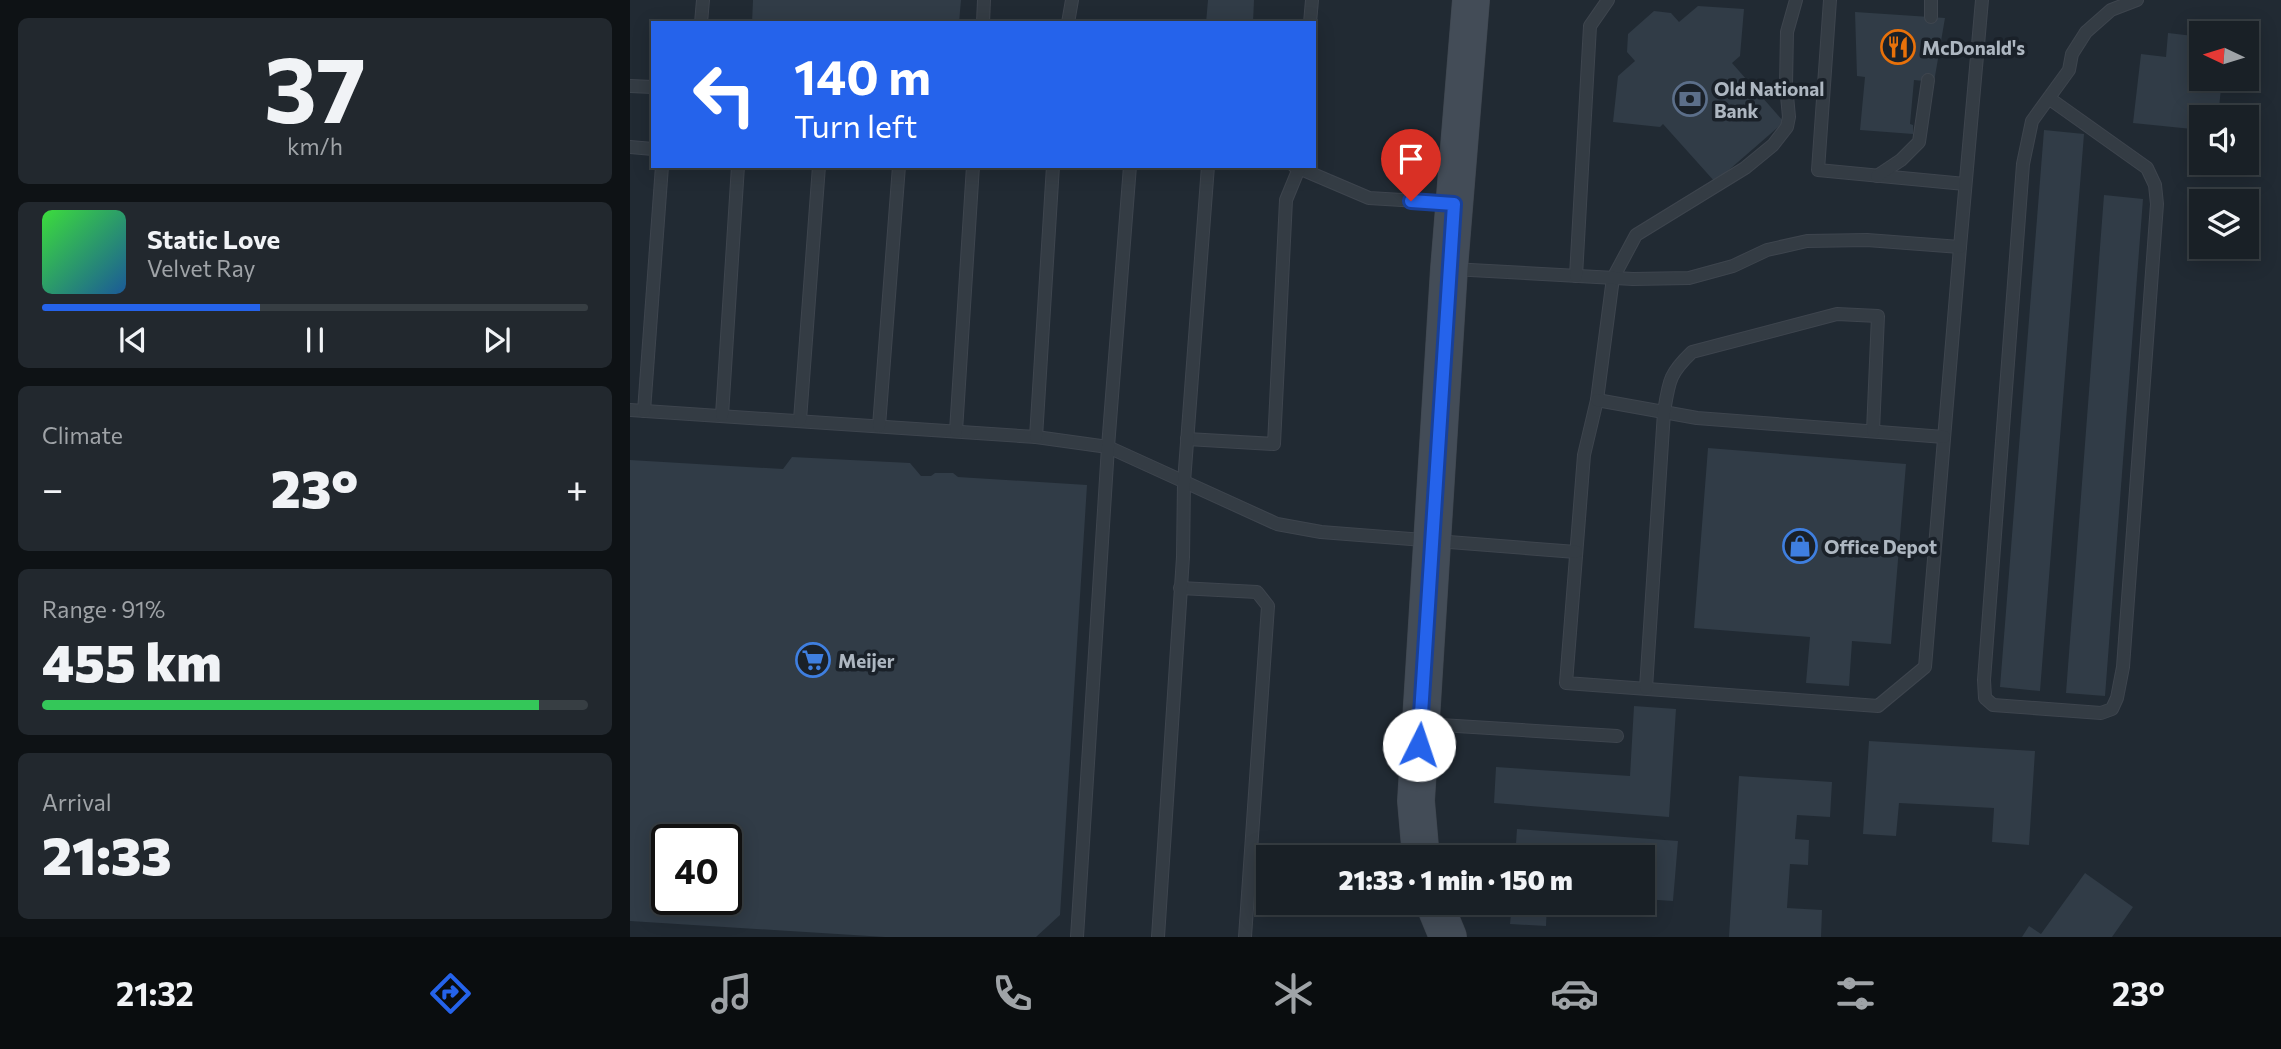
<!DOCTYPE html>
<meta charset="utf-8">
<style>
:root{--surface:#192026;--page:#22282e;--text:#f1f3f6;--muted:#9fa3a7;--line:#373e43;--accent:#2563eb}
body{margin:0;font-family:Commissioner,sans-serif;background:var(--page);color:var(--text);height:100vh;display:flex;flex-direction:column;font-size:26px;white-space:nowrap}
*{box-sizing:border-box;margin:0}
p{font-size:23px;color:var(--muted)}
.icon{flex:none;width:38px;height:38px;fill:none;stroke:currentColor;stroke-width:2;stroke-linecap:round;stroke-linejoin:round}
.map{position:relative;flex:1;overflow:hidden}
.sheet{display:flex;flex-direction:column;gap:18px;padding:18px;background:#0e1215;width:630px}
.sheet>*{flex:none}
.banner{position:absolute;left:21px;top:21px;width:665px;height:147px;border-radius:0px;box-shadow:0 4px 18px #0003,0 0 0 2px var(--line);background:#2563eb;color:#fff;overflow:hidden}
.needle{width:46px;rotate:274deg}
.tools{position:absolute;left:1559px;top:21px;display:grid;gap:14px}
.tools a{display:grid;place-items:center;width:70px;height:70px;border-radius:0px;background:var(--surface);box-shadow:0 4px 18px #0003,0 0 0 2px var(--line);font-size:35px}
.speed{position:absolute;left:21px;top:824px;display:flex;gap:14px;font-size:35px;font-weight:700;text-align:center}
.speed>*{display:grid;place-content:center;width:91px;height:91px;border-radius:50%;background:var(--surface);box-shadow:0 4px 18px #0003,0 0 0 2px var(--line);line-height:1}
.speed .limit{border:4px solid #111;border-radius:10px;background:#fff;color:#111}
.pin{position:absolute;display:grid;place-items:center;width:60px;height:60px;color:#fff;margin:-72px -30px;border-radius:50% 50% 50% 0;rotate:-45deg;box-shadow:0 0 7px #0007}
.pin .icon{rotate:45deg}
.me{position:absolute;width:77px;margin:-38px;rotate:4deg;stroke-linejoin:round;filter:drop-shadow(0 0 5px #0008)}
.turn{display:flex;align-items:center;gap:24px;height:147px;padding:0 28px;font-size:32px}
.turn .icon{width:91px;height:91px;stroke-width:2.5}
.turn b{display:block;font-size:49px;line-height:60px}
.big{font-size:52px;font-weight:800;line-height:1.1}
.sheet .card{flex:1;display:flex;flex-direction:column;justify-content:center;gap:10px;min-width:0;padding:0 24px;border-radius:10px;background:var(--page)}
.sheet .dial{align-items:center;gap:0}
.dial b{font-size:91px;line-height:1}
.song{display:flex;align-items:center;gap:21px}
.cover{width:84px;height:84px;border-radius:10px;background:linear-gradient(135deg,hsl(120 70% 55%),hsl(210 70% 35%))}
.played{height:7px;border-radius:4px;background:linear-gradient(90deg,var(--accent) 40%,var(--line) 40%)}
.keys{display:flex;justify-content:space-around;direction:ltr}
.heat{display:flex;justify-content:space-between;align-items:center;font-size:38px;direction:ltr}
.charge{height:10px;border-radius:5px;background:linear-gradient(90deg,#34c759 91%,var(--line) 0)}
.trip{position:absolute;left:626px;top:845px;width:399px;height:70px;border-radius:0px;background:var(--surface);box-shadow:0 4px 18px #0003,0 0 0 2px var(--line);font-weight:800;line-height:70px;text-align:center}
.tab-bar{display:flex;height:112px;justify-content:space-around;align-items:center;background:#0a0d0f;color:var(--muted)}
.tab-bar .icon{width:49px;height:49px}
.tab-bar .on{color:var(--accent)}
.tab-bar b{font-size:32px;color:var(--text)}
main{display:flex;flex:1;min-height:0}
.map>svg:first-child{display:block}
.building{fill:#313c47;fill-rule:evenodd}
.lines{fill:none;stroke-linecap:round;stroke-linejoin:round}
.lane-casing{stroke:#3e454e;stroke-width:14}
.secondary-casing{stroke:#3e454e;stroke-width:38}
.lane{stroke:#343c44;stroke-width:12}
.secondary{stroke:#434c57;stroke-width:37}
.route-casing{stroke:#184099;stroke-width:18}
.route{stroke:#2563eb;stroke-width:12}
.labels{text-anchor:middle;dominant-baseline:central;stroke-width:7;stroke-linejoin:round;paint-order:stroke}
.poi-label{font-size:19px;font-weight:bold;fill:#aeb7c1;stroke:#1a2129;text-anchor:start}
</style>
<main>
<section class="sheet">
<div class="card dial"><b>37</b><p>km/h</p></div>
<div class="card">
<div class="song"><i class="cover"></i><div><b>Static Love</b><p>Velvet Ray</p></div></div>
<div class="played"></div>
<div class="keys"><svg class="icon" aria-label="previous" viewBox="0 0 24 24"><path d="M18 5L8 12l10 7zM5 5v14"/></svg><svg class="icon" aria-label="pause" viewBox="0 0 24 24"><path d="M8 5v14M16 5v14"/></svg><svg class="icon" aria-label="next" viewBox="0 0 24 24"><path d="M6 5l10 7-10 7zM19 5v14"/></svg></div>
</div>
<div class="card"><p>Climate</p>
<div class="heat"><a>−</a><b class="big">23°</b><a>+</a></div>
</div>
<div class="card"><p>Range · 91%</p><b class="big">455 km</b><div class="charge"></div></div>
<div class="card"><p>Arrival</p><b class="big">21:33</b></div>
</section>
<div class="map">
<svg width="1651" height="937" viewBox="0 0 1651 937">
<rect width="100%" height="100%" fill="#212a33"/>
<g class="building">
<path d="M123 0H331L329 23H122Z"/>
<path d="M578 0H624L623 23H576Z"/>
<path d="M1068 6 1114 9 1110 56 1102 63 1154 122 1085 182 1033 124 1030 127 983 122 988 76 1005 61 997 52 998 34 1024 11 1041 13 1049 22Z"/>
<path d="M1225 12 1315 18 1304 82 1284 80 1280 124 1283 125V134L1230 130 1235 77 1227 76Z"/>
<path d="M1538 33 1572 37V79H1592L1588 117H1572V130L1503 123 1511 54 1536 57Z"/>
<path d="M1414 130 1454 134 1410 691 1370 687Z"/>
<path d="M1474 195 1513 199 1475 696 1436 693Z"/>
<path d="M1078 448 1276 464 1261 644 1222 641 1219 686 1176 683 1180 637 1064 628Z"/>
<path d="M162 457 280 463 291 476H301L305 473H323L328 477 457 485 430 915 406 937H255L0 921V460L153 469ZM37 840H96V900H37Z"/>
<path d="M1004 706 1046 709 1039 817 864 803 866 767 1000 776Z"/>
<path d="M1239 741 1405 751 1399 845 1362 842 1364 808 1269 803 1266 836 1233 834Z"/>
<path d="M1109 776 1202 782 1200 817 1167 815 1165 839 1179 840 1178 865 1160 864 1157 908 1192 910 1191 937H1099Z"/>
<path d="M887 829 1048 841 1043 901 1013 899V858H885Z"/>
<path d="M1455 873 1503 907 1482 937H1392L1399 926 1411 934Z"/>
<path d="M882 903H917L916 926 880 924Z"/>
</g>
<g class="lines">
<g class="lane-casing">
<g id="lane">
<path d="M1166 0 1157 32 1156 85 1159 117 1157 127 1143 145 1115 168 1006 235 983 278 967 400 954 455 936 683 1248 706 1295 667 1330 247"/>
<path d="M1200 0 1188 170 1335 184"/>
<path d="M1301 17V0"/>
<path d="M71 23 73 0"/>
<path d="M353 23 354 0"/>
<path d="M438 23 442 0"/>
<path d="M680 23 682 0"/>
<path d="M0 86 23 87"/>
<path d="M1420 99 1517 168 1525 185 1527 204 1493 667 1487 698 1482 709 1471 713 1363 705 1355 698 1354 680 1393 164 1402 121 1439 70 1442 54 1456 32 1481 10 1507 0"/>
<path d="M0 147 23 149"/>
<path d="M664 166 739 198 821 203"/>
<path d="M1247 176 1271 160 1289 142 1298 80"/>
<path d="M822 269 1003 279 1059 278 1103 266 1137 250 1177 241 1237 240 1330 247 1352 0"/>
<path d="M946 276 960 26 978 0"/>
<path d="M967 400 1067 418 1314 437"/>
<path d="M0 410 406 437 478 447 647 524 691 532 946 552"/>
<path d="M14 411 32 166"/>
<path d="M92 415 108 166"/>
<path d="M170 420 189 166"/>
<path d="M249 426 269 166"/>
<path d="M326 431 343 166"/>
<path d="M406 437 423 166"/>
<path d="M557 439 644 444 656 200 670 166"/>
<path d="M550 588 627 592 638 606 615 937"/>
<path d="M1016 688 1034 412C1039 381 1039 374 1062 352L1207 314 1248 316 1243 431"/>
<path d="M794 724 987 736"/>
<path d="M447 937 478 447 500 166"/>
<path d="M528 937 553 557 554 482 578 166"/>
</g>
</g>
<g class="secondary-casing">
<g id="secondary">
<path d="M791 858 786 801 819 269 841 0"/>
<path d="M804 903 818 937"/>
</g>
</g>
<use href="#lane" class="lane"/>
<use href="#secondary" class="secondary"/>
</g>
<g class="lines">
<g class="route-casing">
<path id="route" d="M781 201 824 204 789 745"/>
</g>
<use href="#route" class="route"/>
</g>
<defs>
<g id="restaurant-ring" transform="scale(1.75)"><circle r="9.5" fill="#1a2129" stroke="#e8710a" stroke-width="1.5"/><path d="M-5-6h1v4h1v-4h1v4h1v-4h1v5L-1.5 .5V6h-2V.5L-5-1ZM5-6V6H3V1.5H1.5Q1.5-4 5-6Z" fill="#e8710a"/></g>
<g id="bank-ring" transform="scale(1.75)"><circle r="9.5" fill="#1a2129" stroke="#5c6f8a" stroke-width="1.5"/><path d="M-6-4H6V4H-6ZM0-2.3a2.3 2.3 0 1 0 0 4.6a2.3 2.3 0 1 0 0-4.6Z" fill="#5c6f8a"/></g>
<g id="shop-ring" transform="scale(1.75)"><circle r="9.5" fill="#1a2129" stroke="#3f7fe0" stroke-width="1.5"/><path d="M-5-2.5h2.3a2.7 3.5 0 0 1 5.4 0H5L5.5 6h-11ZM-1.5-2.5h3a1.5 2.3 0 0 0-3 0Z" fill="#3f7fe0"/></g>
<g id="supermarket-ring" transform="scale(1.75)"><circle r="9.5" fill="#1a2129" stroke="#3f7fe0" stroke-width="1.5"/><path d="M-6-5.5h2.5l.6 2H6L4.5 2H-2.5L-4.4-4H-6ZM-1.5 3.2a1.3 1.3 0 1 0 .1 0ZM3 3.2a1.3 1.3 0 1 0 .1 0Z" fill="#3f7fe0"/></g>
</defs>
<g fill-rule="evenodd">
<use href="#restaurant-ring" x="1268" y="47"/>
<use href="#bank-ring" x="1060" y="99"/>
<use href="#shop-ring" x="1170" y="546"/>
<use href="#supermarket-ring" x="183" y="660"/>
</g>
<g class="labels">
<g class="poi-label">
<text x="1292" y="47">McDonald's</text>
<text x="1084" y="88">Old National<tspan x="1084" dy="22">Bank</tspan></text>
<text x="1194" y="546">Office Depot</text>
<text x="208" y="660">Meijer</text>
</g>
</g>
</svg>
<div class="tools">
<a><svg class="needle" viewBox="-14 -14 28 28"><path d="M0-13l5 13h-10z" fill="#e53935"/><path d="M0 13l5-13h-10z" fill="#9fa3a7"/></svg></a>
<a><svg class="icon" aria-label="sound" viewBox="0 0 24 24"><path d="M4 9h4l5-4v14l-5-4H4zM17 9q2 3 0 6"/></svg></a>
<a><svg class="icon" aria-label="layers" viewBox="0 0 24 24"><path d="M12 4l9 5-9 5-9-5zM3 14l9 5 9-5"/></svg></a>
</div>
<div class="speed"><div class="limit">40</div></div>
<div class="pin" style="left:781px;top:201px;background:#d93025"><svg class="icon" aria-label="arrive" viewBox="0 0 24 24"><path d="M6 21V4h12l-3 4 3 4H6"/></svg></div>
<svg class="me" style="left:789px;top:745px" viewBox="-20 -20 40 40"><circle r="19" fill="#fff"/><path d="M0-13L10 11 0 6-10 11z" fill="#2563eb"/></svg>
<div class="trip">21:33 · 1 min · 150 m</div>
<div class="banner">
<div class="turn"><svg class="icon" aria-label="left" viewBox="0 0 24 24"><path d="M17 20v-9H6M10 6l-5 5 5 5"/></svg><div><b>140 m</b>Turn left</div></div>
</div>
</div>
</main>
<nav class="tab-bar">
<b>21:32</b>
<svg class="icon on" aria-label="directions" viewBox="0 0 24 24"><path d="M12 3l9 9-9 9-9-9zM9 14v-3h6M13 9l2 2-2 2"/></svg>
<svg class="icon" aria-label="music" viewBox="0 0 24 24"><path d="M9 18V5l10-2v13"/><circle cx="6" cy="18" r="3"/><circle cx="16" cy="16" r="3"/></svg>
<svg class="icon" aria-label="phone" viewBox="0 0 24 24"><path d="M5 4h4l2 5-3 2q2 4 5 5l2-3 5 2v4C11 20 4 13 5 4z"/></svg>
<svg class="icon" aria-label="climate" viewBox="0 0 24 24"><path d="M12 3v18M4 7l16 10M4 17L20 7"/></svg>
<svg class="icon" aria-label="car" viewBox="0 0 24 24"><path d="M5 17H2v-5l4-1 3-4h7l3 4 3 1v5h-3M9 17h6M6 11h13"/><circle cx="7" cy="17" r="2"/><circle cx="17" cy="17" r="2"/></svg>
<svg class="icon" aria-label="filters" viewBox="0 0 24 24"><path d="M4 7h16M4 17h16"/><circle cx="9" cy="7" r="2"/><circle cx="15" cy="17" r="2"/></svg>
<b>23°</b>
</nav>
